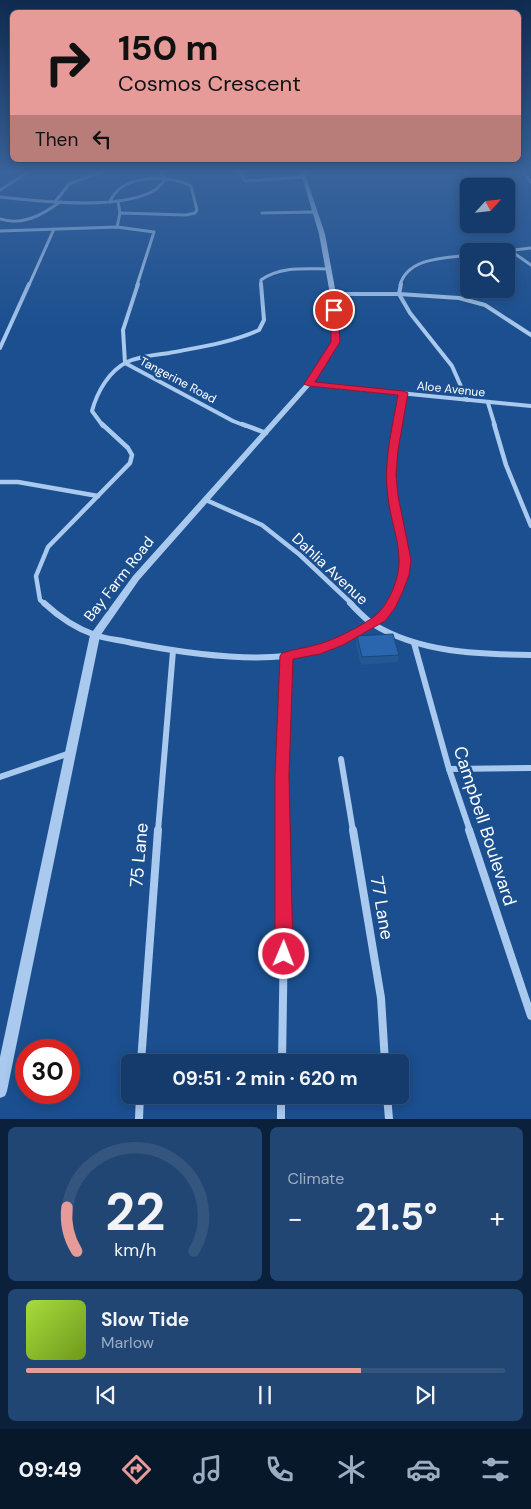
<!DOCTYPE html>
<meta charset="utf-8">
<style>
:root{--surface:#143b6b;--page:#214673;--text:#f1f3f6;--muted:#9dadc1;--line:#33557e;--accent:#e69b98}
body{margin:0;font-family:"DM Sans",sans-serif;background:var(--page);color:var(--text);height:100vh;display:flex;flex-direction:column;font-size:19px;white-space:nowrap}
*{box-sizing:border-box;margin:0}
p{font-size:16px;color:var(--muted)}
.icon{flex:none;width:28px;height:28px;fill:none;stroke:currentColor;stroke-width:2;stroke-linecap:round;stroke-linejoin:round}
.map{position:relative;height:1119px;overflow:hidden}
.panel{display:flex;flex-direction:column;gap:8px;padding:8px;background:#0b203b;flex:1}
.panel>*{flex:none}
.hud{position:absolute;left:10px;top:10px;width:511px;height:152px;border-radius:8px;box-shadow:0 2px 12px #0003,0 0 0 1px var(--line);background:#e69b98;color:#111;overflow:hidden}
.needle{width:32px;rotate:63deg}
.tools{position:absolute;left:460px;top:178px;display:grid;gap:10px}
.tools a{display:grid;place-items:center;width:55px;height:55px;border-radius:8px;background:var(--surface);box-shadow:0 2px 12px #0003,0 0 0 1px var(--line);font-size:25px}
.speed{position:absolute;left:15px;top:1039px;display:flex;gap:10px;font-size:25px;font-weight:700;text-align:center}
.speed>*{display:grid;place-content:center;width:65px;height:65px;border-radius:50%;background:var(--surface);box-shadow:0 2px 12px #0003,0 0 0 1px var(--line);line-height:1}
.speed .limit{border:8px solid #d22;background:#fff;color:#111}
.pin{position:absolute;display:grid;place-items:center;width:42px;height:42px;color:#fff;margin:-21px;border:2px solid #fff;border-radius:50%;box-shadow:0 1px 5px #0007}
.me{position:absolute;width:55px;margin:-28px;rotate:1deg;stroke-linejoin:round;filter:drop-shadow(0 0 4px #0008)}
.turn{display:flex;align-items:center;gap:18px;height:105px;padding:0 25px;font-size:22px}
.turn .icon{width:65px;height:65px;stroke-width:2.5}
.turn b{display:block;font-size:35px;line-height:42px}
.then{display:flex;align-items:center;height:48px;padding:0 25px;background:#0003;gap:10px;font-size:19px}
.big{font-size:38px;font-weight:700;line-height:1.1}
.panel .card{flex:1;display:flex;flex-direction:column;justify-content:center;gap:8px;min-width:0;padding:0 18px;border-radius:8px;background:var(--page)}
.panel .dial{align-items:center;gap:0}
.dial svg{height:130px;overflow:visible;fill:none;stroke:var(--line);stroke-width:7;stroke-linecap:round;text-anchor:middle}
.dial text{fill:var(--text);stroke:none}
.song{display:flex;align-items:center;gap:15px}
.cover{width:60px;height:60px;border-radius:8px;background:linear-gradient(135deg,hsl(80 70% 55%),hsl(80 70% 35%))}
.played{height:5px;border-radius:2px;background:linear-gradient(90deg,var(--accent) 70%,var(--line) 70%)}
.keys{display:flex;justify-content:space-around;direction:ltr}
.heat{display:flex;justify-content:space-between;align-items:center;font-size:28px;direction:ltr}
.panel .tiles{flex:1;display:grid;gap:8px;grid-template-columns:1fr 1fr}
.card:last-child{grid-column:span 2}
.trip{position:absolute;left:121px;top:1054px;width:288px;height:50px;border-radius:8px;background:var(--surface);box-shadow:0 2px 12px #0003,0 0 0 1px var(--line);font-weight:700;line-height:50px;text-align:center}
.tabs{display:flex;height:80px;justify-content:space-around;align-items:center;background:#08182b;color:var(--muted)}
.tabs .icon{width:35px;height:35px}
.tabs .current{color:var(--accent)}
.tabs b{font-size:22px;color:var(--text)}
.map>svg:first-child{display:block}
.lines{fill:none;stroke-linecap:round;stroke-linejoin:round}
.minor-far4{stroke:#a9c9ee;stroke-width:3}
.minor-far3{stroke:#a9c9ee;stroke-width:4}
.minor-far2{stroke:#a9c9ee;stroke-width:4.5}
.minor-far1{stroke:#a9c9ee;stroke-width:6}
.minor{stroke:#a9c9ee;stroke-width:8}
.tertiary{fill:#a9c9ee;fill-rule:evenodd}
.wall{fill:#245895}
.building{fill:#2a66ad;stroke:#1d4779}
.route{fill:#e11d48;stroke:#92132f}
.labels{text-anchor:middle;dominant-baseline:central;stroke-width:5;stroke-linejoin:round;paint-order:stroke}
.far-street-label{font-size:12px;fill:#fff;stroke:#1b4f8f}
.street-label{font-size:15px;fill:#fff;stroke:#1b4f8f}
.near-street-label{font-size:18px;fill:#fff;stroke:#1b4f8f}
</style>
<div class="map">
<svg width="531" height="1119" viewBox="0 0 531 1119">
<rect width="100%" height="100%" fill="#1b4f8f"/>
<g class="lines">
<g class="minor-far4">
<path d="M240 173 245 181 304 177"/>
<path d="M524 173 531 182"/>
<path d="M0 190 27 173"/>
<path d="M0 197C39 201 121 211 155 190 159 187 163 182 166 179L160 173"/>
<path d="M55 202 69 184 98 173"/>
<path d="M110 202C120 174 169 174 191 186L197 210 195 213 186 215 120 213"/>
<path d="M262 213 315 212"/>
<path d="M0 219C23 226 42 215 60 202"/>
<path d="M117 227 120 213 118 201"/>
<path d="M0 231 117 227 154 232 137 285"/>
<path d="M505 251 531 248"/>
<path d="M511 251 531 265"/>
<path d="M29 285 54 229"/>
<path d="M261 285V280C281 266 305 269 329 269"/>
<path d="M400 285C408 257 446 258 469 255"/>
</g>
<g class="minor-far3">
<path d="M138 284 123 330 125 363 233 421 246 426"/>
<path d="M333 294H399L401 284"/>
<path d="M0 348 29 284"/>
<path d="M309 384 531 406"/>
<path d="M467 400 452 366 410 313 399 294 459 298 485 305 531 335"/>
<path d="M488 403 495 426"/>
<path d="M103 426 92 411C97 392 109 371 127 362 140 356 155 355 169 353 200 347 230 343 259 330L264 320 261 284"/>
<path d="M397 426 403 393"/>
</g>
<g class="minor-far2">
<path d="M242 424 266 433"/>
<path d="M494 424 506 465 531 526"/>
<path d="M0 482H18L98 496"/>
<path d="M206 500 262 525 300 555 352 604"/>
<path d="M45 604 40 600 36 576 48 547 130 463 132 455 128 448 102 424"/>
<path d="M391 604 404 575 405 560 391 475 397 424"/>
</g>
<g class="minor-far1">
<path d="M44 603C59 617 75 628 95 635 106 639 120 640 132 643 178 652 239 661 286 656 319 652 375 632 392 603"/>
<path d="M350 603C357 610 365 619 373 624 419 653 479 654 531 655"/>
<path d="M414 643 449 769 470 831"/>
<path d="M341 759 353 831"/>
<path d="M449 769 531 768"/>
<path d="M0 777 70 753"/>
<path d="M158 831 173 651"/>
<path d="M283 831 282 776 286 656"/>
</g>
<g class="minor">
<path d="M353 830 381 998 385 1062"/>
<path d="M469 830 531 1016"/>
<path d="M141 1062 158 830"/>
<path d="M282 1062 284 936 283 830"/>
<path d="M281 1095V1119"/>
<path d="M387 1095 389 1119"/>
<path d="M139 1119 140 1095"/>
</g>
<path class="tertiary" d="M299 173H304L306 177 325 234 336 294 339 342 311 385 139 580 100 636 7 1091 5 1096 0 1098V1057L90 635 133 576 306 383 333 342 330 294 319 234 302 177Z"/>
</g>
<path class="wall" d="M357 636 399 655 398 662 361 665 356 644Z"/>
<path class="building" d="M393 634 399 655 362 657 357 636Z"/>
<linearGradient id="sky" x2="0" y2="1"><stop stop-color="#0f2b4f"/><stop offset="0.52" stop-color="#39639b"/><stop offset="1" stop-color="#39639b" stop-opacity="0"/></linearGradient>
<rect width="531" height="330" fill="url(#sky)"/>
<path class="route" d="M331 308 338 310 340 342 315 382 403 391 408 393 398 450 396 475 398 496 411 560 409 575 403 591 395 608 385 621 343 645 320 654 293 659 289 776 293 954 290 960 284 963 278 960 275 954V776L280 656 282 653C294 649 307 648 319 644 334 640 364 625 376 615 389 604 400 577 399 560 399 539 390 518 388 497 383 463 392 429 398 395L309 386 304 384 331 342Z"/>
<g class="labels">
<g class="far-street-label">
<text transform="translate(178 380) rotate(28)">Tangerine Road</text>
<text transform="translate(451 389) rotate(6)">Aloe Avenue</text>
</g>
<g class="street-label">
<text transform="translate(330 569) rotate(43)">Dahlia Avenue</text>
<text transform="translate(119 579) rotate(-52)">Bay Farm Road</text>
</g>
<g class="near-street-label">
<text transform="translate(485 826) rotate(72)">Campbell Boulevard</text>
<text transform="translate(139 855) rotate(-85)">75 Lane</text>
<text transform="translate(382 908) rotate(80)">77 Lane</text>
</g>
</g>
</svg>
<div class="tools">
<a><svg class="needle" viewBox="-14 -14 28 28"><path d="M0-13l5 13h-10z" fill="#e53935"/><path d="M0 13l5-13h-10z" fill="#9dadc1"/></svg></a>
<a><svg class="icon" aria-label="search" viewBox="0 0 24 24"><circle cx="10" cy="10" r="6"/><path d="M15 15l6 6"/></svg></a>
</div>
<div class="speed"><div class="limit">30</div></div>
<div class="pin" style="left:334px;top:310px;background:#d93025"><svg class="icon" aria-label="arrive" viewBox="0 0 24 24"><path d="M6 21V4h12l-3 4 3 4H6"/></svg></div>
<svg class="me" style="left:284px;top:954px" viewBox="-20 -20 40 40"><circle r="17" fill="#e11d48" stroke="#fff" stroke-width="3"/><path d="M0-11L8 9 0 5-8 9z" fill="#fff"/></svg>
<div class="trip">09:51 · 2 min · 620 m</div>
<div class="hud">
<div class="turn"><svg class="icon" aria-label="right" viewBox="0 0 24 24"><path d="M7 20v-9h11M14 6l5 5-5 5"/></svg><div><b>150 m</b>Cosmos Crescent</div></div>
<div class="then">Then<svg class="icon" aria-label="left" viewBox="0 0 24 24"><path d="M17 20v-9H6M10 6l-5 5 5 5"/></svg></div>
</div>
</div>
<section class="panel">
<div class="tiles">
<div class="card dial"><svg viewBox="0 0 100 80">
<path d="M14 69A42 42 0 1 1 86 69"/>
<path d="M14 69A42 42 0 0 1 8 42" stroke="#e69b98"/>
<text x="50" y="56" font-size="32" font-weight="700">22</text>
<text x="50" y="72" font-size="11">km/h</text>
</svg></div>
<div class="card"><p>Climate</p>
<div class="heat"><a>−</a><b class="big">21.5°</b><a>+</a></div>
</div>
<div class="card">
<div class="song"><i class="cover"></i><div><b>Slow Tide</b><p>Marlow</p></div></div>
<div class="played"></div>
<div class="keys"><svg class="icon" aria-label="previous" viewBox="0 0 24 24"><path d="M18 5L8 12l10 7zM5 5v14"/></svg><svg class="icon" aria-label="pause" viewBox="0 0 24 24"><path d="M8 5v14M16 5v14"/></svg><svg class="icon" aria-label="next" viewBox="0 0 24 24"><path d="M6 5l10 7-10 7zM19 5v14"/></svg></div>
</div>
</div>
</section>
<nav class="tabs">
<b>09:49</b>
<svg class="icon current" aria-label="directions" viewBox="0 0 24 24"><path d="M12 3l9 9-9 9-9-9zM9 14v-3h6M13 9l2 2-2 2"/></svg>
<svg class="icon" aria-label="music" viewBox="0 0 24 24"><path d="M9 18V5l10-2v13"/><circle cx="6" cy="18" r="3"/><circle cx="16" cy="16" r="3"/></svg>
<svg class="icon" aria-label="phone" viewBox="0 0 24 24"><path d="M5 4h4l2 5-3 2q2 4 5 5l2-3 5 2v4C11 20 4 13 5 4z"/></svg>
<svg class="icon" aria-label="climate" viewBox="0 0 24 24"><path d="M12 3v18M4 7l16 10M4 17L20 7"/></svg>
<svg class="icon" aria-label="car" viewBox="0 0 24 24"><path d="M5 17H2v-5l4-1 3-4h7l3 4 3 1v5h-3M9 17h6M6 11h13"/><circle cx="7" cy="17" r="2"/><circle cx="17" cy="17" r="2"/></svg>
<svg class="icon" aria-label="filters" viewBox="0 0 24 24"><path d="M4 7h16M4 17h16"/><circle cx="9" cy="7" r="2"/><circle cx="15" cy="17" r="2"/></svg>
</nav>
